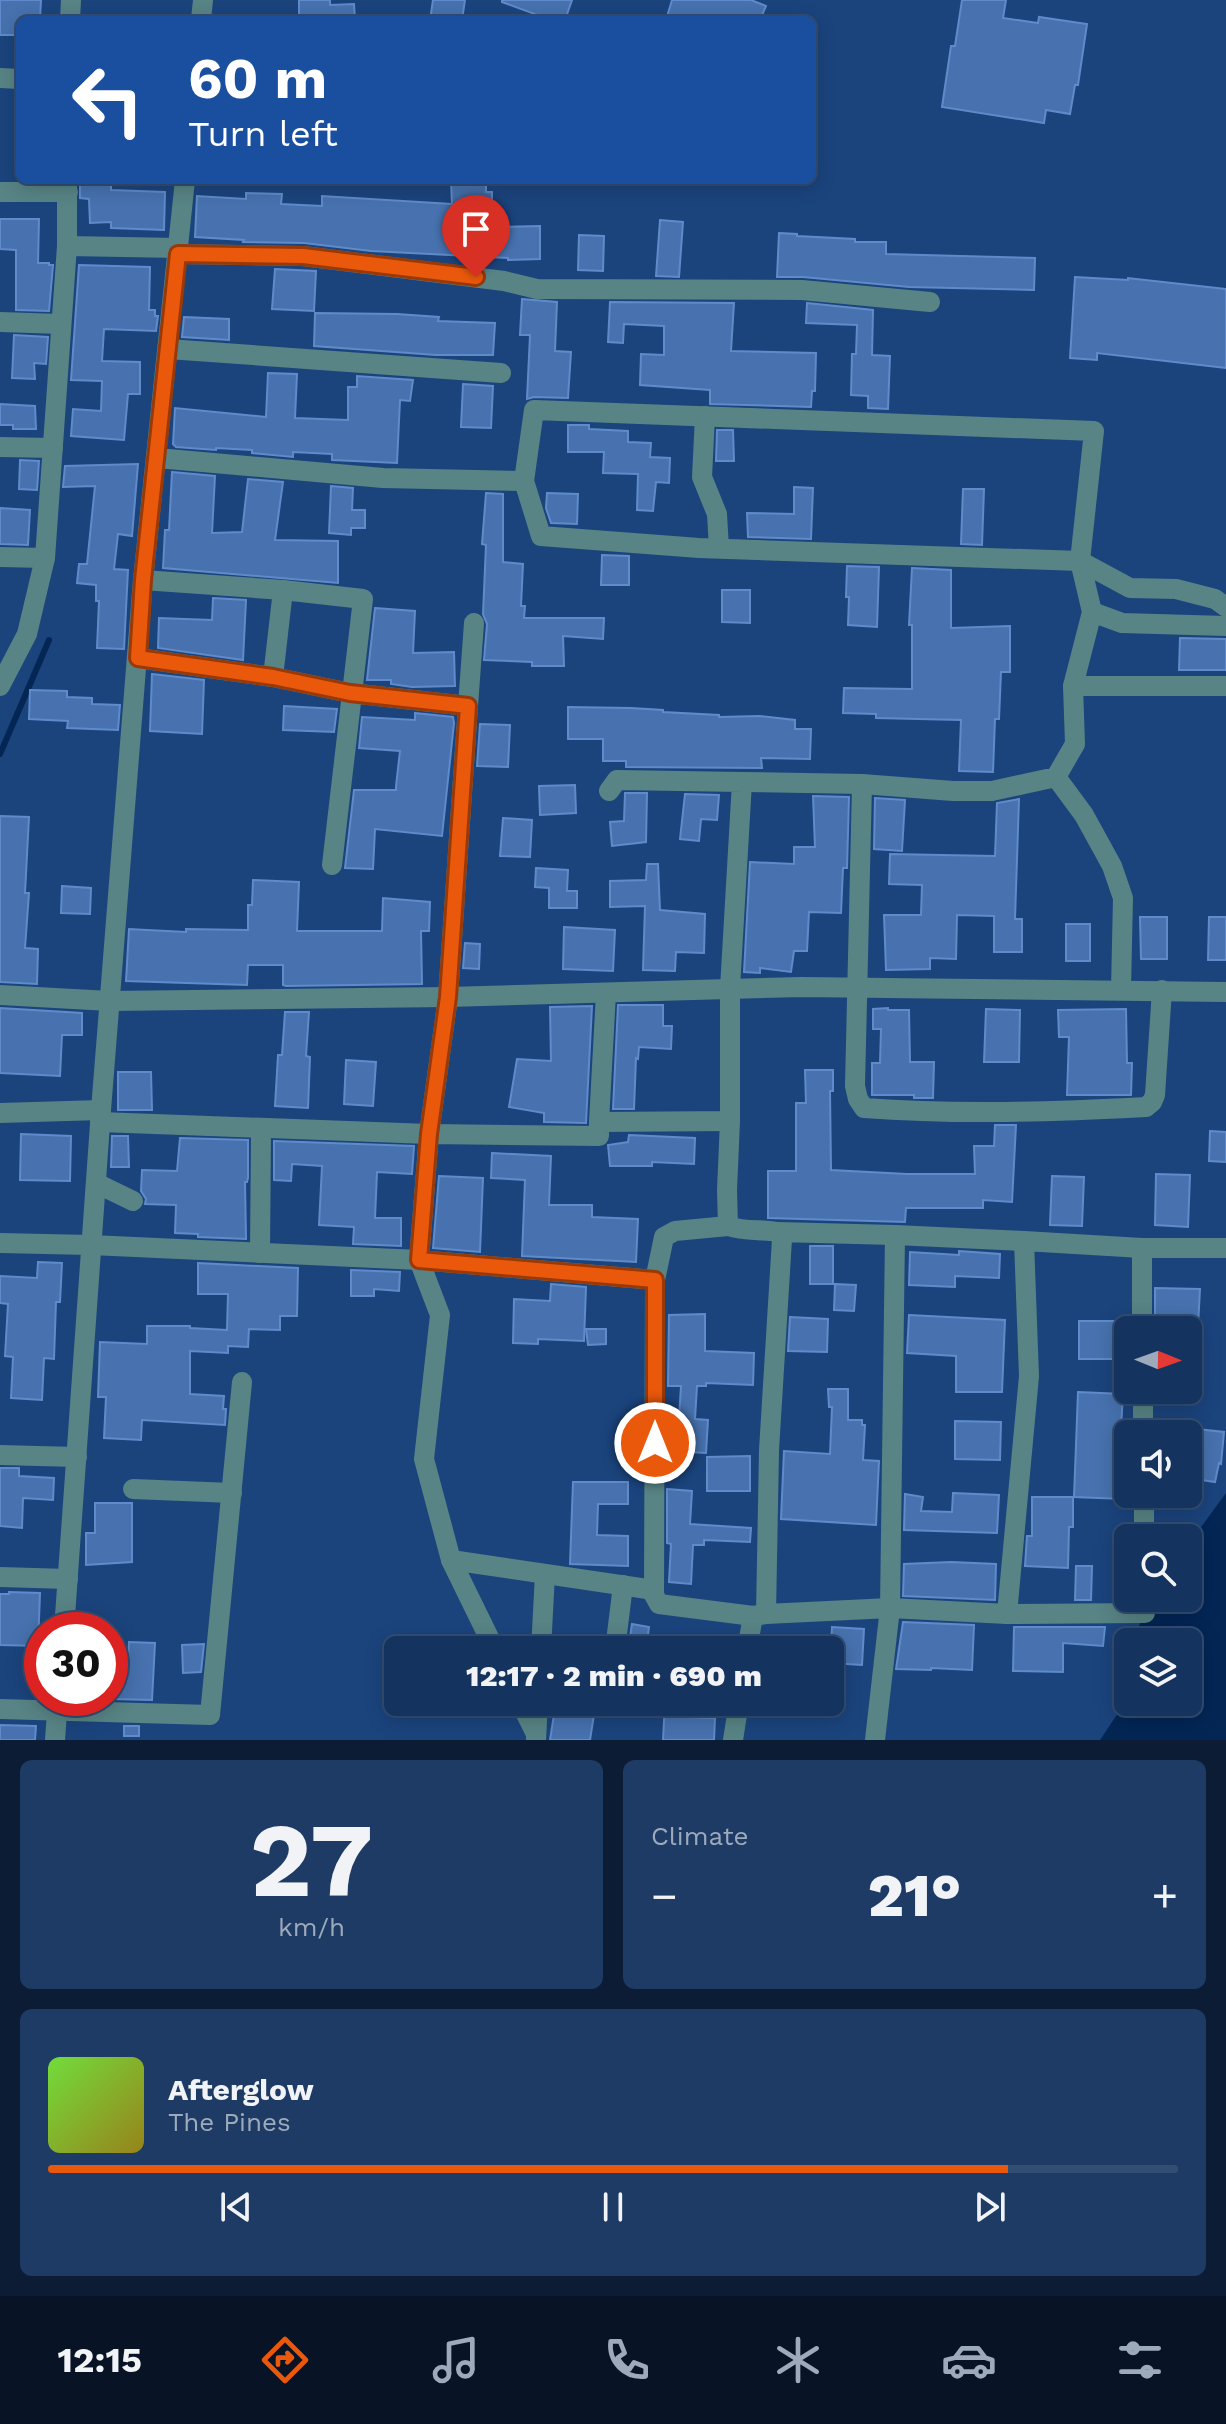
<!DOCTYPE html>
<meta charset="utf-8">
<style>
:root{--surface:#14335e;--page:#1d3b64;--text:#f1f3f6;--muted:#9daabc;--line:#334e73;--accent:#ea580c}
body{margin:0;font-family:"Work Sans",sans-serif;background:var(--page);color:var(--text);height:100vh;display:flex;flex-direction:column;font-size:30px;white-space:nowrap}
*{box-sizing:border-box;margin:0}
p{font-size:26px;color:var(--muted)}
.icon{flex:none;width:44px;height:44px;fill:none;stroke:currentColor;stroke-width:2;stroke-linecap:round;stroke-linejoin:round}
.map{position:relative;height:1740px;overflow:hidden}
.side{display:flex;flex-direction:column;gap:20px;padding:20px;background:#0b1c34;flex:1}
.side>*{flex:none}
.hud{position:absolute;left:16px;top:16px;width:800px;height:168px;border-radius:12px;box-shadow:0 4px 20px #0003,0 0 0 2px var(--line);background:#1a4fa0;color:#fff;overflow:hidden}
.needle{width:52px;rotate:91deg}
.fabs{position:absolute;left:1114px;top:1316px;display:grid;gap:16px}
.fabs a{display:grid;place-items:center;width:88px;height:88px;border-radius:12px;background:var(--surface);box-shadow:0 4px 20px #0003,0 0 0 2px var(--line);font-size:40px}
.speed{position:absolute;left:24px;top:1612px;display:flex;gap:16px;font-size:40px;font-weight:700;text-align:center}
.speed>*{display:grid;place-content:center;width:104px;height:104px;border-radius:50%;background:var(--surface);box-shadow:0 4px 20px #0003,0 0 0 2px var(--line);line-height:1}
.speed .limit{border:12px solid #d22;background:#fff;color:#111}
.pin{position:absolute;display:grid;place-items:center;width:68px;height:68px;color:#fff;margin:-82px -34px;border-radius:50% 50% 50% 0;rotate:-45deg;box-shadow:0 0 8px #0007}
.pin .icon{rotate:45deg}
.me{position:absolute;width:88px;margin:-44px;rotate:0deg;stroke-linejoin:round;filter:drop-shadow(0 0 6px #0008)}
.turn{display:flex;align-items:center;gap:28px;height:168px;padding:0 40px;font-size:36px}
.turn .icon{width:104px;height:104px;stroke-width:2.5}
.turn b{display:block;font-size:56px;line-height:68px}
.big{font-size:60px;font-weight:800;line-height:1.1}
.side .widget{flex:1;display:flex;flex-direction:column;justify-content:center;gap:12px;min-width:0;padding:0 28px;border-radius:12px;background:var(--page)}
.side .dial{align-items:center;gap:0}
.dial b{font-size:104px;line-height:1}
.song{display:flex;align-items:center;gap:24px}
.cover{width:96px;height:96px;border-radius:12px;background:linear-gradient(135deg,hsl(100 70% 55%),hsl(50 70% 35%))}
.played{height:8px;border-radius:4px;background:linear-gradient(90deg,var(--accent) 85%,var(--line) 85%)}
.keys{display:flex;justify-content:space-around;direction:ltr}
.heat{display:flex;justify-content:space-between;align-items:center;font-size:44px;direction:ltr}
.side .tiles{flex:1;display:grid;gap:20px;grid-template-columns:1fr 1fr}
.widget:last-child{grid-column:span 2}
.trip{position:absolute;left:384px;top:1636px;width:460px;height:80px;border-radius:12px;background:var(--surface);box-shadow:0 4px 20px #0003,0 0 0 2px var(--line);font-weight:800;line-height:80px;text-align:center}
.dock{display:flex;height:128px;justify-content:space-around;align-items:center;background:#081426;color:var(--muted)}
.dock .icon{width:56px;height:56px}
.dock .current{color:var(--accent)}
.dock b{font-size:36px;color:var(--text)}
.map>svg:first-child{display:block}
.water{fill:#032655}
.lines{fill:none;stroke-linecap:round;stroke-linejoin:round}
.stream{stroke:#032655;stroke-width:6}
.building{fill:#4772af;stroke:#5f8bca;stroke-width:2}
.street{stroke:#588485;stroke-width:20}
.route-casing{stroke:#983908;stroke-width:20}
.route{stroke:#ea580c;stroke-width:14}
</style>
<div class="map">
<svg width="1226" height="1740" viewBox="0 0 1226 1740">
<rect width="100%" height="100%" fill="#1b447d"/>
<path class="water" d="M1226 1493V1740H1100L1120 1710 1128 1672V1702H1188V1642H1134L1137 1629 1155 1598H1188V1545Z"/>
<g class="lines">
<path class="stream" d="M0 754 49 640"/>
</g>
<g class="building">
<path d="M0 0H41L40 20H20V35H0Z"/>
<path d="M299 0H330V5L354 4 355 20H299Z"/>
<path d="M433 0H465L462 20H430Z"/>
<path d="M502 0H572L565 20H551L502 2Z"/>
<path d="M672 0H751L766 6 760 20H666Z"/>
<path d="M962 0H1006L1003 18 1038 23 1039 17 1087 24 1078 85H1075L1070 114 1046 110 1044 123 942 107 951 46H955Z"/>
<path d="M80 180H111V190L165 192 164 230 111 228V222L90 223 89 199 80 198Z"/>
<path d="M451 180H486V192H492V227L540 226V259L508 260V258L371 251 304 243 243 242 244 240 195 237 197 196 246 199V193L282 194 281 204 322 206V196L452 204Z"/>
<path d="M0 219H39L38 263H49V265H53L49 311 16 310V250L0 249Z"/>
<path d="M660 220 683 222 679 277 656 276Z"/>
<path d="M779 233 797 234V236L855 239V242H886V254L1035 258 1034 290 909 287 803 277H777Z"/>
<path d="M579 235 604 236 603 271 578 270Z"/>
<path d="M79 265 150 267 149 310H155V316H158L156 331 104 329 102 361 140 362V394H128L124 440 71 436 73 409 101 411 102 381 71 380Z"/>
<path d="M275 269 316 271 314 311 272 309Z"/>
<path d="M1075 277 1128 280V278L1226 289V368L1097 353V360L1070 358Z"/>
<path d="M522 299 557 302 555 351 571 352 568 398 534 397 527 399 530 335H520Z"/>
<path d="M610 302 734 303 731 351 816 353 815 391H812L811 407 710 404V390L640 385 641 354 664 355V326L624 324 623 343 608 342Z"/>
<path d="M807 303 873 310 872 355 890 356 888 409 868 408V396L851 395 852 354H856L857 325 806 323Z"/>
<path d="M315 313 397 314 439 317 438 321 495 323 493 355H436L314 346Z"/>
<path d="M184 317 229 319V340L182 337Z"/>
<path d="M14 335 48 337 46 364 34 363 35 379 12 378Z"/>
<path d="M268 373 297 374 295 418 348 420V387H357V376L413 380 410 401 400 400 397 463 332 460V454L293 452V457L252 453V450L216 448V450L176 447 173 444 175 408 266 417Z"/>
<path d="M463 384 493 386 491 428 461 427Z"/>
<path d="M0 404 35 406 36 429H13V425H0Z"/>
<path d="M568 425H589V429L628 431V442L651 443 650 457 670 458 669 483 656 482 653 511 637 510 638 474 603 473 604 452H568Z"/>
<path d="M717 430H733L734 461H716Z"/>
<path d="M20 460 39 461 37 490 19 489Z"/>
<path d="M138 464 132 536 118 534 114 569 128 570 124 649 97 648 99 601H96V585L77 583 79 564H87L95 486 63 487 65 466Z"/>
<path d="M172 472 215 476 212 533 242 532 248 479 283 482 275 540 338 541V583L163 568 165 530H169Z"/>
<path d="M331 486 353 488 352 510H365V528H351V535L329 533Z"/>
<path d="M794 487 813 488 811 539 748 537 747 513 794 514Z"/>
<path d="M963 489H984L982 545 961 544Z"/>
<path d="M486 493 503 494V562L523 564 521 606H525L524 618H604L603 639 563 636 564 666H532V662L484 660 487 624 483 614 486 545 482 544Z"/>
<path d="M547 493 578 494 577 524 551 523 546 508Z"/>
<path d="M0 508 30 510 28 545 0 544Z"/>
<path d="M602 555 629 556V585H601Z"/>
<path d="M847 566 879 567 877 627 848 625 849 597H846Z"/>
<path d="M912 568 951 570V628L1010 626V672H1001L999 719H995L993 772 959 771 961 720 876 718V714L843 713 844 688 912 689V625H909Z"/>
<path d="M722 590H750V623L722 622Z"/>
<path d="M213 598 246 600 243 660 158 648 159 618 212 620Z"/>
<path d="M375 608 415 611 413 653 454 652 455 686 412 687 391 684V680H367Z"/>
<path d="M1180 638 1226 639V670H1179Z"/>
<path d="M152 674 204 680 202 734 150 731Z"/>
<path d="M30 690 67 691V697L92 698V704L120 705 118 730 67 728 68 721 29 719Z"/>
<path d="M284 706 337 709 334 732 283 730Z"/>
<path d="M568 707 631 708 663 710V712L719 715V717L760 716 795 720V729H811L810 759 761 758 762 768 626 767V761H603V739H568Z"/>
<path d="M415 713 453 717 454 723 442 836 375 829 373 869 345 868 354 790H396V786L400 751 359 748 362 717 415 720Z"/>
<path d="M480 724 510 725 508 767 477 766Z"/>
<path d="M575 785 576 813 540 815 539 786Z"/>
<path d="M625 793H647L646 842 612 846 610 822 624 821Z"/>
<path d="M685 794 719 795 717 820 701 819 699 841 680 839Z"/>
<path d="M813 796 849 797 847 868H843L841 913 809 912 807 951H794L791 972 760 968V973L744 972 750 862 794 864V847H815Z"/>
<path d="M875 798 905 800 902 851 874 849Z"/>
<path d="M1019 799 1015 919H1022V952H994V916L957 915 956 959 930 958V969L886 970 884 915H921L922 885 889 884 890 854 995 856 997 803Z"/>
<path d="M0 816 29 817 25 893H29L25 948 38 949 37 984 0 982Z"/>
<path d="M503 818 532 820 530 857 500 856Z"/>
<path d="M647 864H658L660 910 705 914 704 953 676 952 675 971 643 970 645 906 610 907V881L646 880Z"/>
<path d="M536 868 568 870 567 891H577V908H549V888L535 887Z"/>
<path d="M253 880 299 882 297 931H382L383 898 430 902 429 931H421L422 984 286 986 283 985V965H248L247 985 126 981 129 929 186 932V929L248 930V905H252Z"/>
<path d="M62 886 91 888 90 914 61 913Z"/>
<path d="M1140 917H1167V959H1141Z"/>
<path d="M1209 917H1226V960H1208Z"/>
<rect x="1066" y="924" width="24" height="37"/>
<path d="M564 927 615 930 613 971 563 969Z"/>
<path d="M465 943 480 944 479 969 463 968Z"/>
<path d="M618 1005H663V1026H672L671 1049 639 1047 638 1059 636 1058 634 1109H613Z"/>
<path d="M592 1006 586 1123 544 1122V1113L509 1107 517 1059 551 1061 550 1007Z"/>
<path d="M0 1008 82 1013V1035H62L60 1076 0 1073Z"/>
<path d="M888 1008V1010H909L910 1062H934L933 1098H914V1095H872V1063H880L881 1029H873V1009Z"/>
<path d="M986 1009 1020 1010 1019 1062H984Z"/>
<path d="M1126 1009 1127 1063H1132L1131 1095H1067L1069 1037H1059L1058 1010Z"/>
<path d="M285 1012H309L306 1056 310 1057 308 1108 275 1106 278 1055H282Z"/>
<path d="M346 1060 376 1062 373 1106 344 1104Z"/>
<path d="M805 1070H833V1091H830L831 1170 907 1174H975L974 1146H994L995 1125H1016L1012 1202 983 1200V1208H906L905 1222 768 1218V1171H796V1103H806Z"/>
<path d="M118 1072H151L152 1110H118Z"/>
<path d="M1210 1131 1226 1132V1162L1209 1161Z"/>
<path d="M21 1134 71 1136 70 1181 20 1180Z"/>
<path d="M629 1135 695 1138 694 1164 652 1162V1166H610L608 1145 628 1142Z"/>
<path d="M112 1136H128L129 1167H111Z"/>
<path d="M180 1138 248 1140V1178L247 1182H245L246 1239 198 1237V1234L175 1233 176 1205 145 1204 146 1199 141 1191 142 1170 177 1171Z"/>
<path d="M274 1141 414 1146 412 1174 377 1172 375 1218H401V1246L353 1244 354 1227 319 1225 322 1166 292 1164 291 1181 274 1180Z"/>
<path d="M492 1153 551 1156 549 1205H592V1217L638 1219 636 1262 522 1256 525 1180 491 1178Z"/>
<path d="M1156 1174 1190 1175 1188 1227 1155 1225Z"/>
<path d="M439 1176 483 1178 480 1252 433 1248Z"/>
<path d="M1052 1176 1084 1177 1082 1226 1050 1225Z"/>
<rect x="810" y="1246" width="23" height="38"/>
<path d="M959 1251 1000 1254 999 1278 955 1276V1287L909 1285 910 1252 959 1255Z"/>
<path d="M38 1262 62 1263 60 1302H56L54 1359 44 1358 42 1400 11 1398 13 1357 5 1356 8 1304 0 1303V1276L37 1278Z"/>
<path d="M198 1263 298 1268 297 1316H280V1330L249 1329 248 1347 228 1346V1353L190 1351V1394L224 1396 223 1409H226L225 1425 142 1420 141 1440 104 1438 106 1397H98L100 1342 147 1344V1326H190V1328L227 1330 228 1294H198Z"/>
<path d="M351 1270 400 1272 399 1291 374 1289V1296H351Z"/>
<path d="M551 1284 586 1287 584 1341 538 1339V1344L513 1343 514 1299 550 1301Z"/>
<path d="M835 1284 856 1285 854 1311 834 1310Z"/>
<path d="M1155 1288 1200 1289 1198 1326 1155 1325Z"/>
<path d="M705 1314V1351L754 1353 753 1385 706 1383V1386H697L695 1419 708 1420 706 1453 667 1451 668 1417 679 1418 681 1386H668L669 1315Z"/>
<path d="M909 1315 1005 1320 1002 1392H956V1356L907 1353Z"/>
<path d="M790 1317 828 1319 827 1352 788 1351Z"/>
<rect x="1079" y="1321" width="47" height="38"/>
<path d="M586 1329H606V1344L588 1345Z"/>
<path d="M828 1389H848V1420H862V1425H865L863 1460 879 1461 876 1525 781 1519 784 1451 830 1454 832 1407H829Z"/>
<path d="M1078 1392 1123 1394 1119 1461H1125L1123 1499 1074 1497Z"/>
<path d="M955 1421 1001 1422 1000 1460 955 1459Z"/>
<path d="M1188 1428 1224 1432 1221 1464 1219 1463 1215 1482 1188 1478Z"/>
<path d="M750 1456V1491H707V1457Z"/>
<path d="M0 1468H19V1476L54 1478 53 1500 23 1498 22 1528 0 1526Z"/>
<path d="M573 1482H628V1504H598L597 1535 628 1536V1566L570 1564Z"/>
<path d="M667 1489 692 1491 690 1524 751 1528 750 1542 704 1540V1545H693L691 1584 669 1582 671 1544 667 1543Z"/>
<path d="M953 1493 999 1495 997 1533 904 1530 905 1494 923 1497 921 1511 952 1512Z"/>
<path d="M1032 1497H1073V1527H1069L1068 1568 1025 1566 1027 1536H1032Z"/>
<path d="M95 1503H132V1562L86 1565V1533H95Z"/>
<path d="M951 1562 996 1564 995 1600 903 1596 904 1564Z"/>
<path d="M1076 1566H1092L1091 1600H1075Z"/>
<path d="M9 1592 40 1593 38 1646 0 1645V1594H9Z"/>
<path d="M903 1622 974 1625 972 1670 931 1668V1670L896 1669Z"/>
<path d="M632 1624 649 1627 646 1650H628Z"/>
<path d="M832 1627 864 1629 862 1665 830 1663Z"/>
<path d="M1014 1627H1105L1103 1646 1063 1643V1672L1013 1671Z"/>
<path d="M129 1642 155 1643 152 1700 110 1699V1680H127Z"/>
<path d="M204 1644 201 1672 183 1673 182 1645Z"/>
<path d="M556 1702H596L590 1740H550Z"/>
<path d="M665 1702H686V1717L715 1718 714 1740H663Z"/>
<path d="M0 1725 36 1726 35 1740H0Z"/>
<rect x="124" y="1726" width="15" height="10"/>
</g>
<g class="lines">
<g class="street">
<path d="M70 20 71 0"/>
<path d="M201 20 203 0"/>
<path d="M0 78 20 79"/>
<path d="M0 192H68"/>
<path d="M67 246 179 248"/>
<path d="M178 254 303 256 504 281 537 289 802 290 930 302"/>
<path d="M0 322 61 324"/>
<path d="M168 349 501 373"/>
<path d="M705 416 702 477 717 514 719 548"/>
<path d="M0 447 53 448"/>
<path d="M157 458 383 478 524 481"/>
<path d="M0 557 45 558"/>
<path d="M143 580 283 590 363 599 332 865"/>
<path d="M1092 612 1122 623 1226 626"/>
<path d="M273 677 283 590"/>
<path d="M0 686 27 634 45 558 67 246V180"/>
<path d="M1073 686H1226"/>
<path d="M468 706 474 623"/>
<path d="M1056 777 1084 815 1112 866 1123 898 1121 989"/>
<path d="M742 782 862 784 953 791H992L1056 777 1075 744 1073 686 1092 612 1080 561 1094 431 534 410 524 481 541 536 699 548 1080 561 1130 588 1176 589 1215 599 1226 607"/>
<path d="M862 784 855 1086 858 1099 864 1108C959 1115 1052 1112 1146 1107L1152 1102 1155 1095 1162 990"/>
<path d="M0 995 110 1001 448 997 801 987 1226 992"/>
<path d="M0 1113 101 1110"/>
<path d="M730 1121 727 1190 728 1226C744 1232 762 1229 778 1232L782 1239 769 1450 766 1614 890 1608 895 1235 778 1232"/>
<path d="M100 1122 429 1134 448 997 468 706 350 693 273 677 138 658"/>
<path d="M599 1122 606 993"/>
<path d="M96 1183 133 1201"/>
<path d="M728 1226 675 1231 664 1237 655 1280 654 1595 659 1604 753 1616 766 1614"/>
<path d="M895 1235 1024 1241"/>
<path d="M0 1243 91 1245 419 1260 429 1134 599 1136V1122L730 1121V988L742 782 617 780 609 791"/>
<path d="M1142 1248V1330"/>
<path d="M260 1253 261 1128"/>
<path d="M1143 1390V1434"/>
<path d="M0 1455 77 1457"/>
<path d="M133 1489 232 1493"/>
<path d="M1144 1494V1538"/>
<path d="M451 1560 654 1590"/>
<path d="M0 1577 68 1579"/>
<path d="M1007 1614 1029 1376 1024 1241 1142 1248H1226"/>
<path d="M64 1630 101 1110 143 580 185 180"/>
<path d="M495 1650 451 1560 424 1459 440 1315 419 1260 655 1280"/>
<path d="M541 1650 545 1574"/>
<path d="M615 1650 623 1585"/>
<path d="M747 1650 753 1616"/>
<path d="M520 1702 536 1734"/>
<path d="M0 1709 210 1715 242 1382"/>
<path d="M55 1740 58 1698"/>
<path d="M536 1740 538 1702"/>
<path d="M733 1740 739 1702"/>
<path d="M875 1740 890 1608 1007 1614 1145 1613 1144 1598"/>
</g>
</g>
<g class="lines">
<g class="route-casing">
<path id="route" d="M476 277 303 256 178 254 143 580 138 658 273 677 350 693 468 706 448 997 429 1134 419 1260 655 1280V1443"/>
</g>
<use href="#route" class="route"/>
</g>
</svg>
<div class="fabs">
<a><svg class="needle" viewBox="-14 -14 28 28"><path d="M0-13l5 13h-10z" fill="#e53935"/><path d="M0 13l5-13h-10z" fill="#9daabc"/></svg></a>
<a><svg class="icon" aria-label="sound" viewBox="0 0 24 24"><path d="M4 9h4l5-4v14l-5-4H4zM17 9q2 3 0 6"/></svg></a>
<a><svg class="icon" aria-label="search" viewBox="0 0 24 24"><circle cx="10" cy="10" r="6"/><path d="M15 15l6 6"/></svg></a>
<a><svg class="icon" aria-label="layers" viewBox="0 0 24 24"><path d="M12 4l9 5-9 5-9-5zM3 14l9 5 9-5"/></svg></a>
</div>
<div class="speed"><div class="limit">30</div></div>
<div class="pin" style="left:476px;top:277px;background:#d93025"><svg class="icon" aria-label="arrive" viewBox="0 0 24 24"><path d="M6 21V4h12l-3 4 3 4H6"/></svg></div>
<svg class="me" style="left:655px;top:1443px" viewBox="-20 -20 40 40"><circle r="17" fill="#ea580c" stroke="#fff" stroke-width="3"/><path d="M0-11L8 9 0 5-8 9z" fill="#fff"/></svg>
<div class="trip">12:17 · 2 min · 690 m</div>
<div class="hud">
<div class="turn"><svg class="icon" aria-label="left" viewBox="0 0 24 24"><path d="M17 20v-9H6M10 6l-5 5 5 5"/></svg><div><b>60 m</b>Turn left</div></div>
</div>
</div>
<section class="side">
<div class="tiles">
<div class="widget dial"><b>27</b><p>km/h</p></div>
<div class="widget"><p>Climate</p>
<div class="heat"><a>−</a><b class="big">21°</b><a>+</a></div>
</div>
<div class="widget">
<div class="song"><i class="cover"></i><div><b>Afterglow</b><p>The Pines</p></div></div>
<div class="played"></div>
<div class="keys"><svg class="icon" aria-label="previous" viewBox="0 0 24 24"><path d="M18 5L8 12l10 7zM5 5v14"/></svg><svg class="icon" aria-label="pause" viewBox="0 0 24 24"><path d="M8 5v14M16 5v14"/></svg><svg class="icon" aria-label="next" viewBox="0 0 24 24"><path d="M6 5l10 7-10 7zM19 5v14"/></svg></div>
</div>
</div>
</section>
<nav class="dock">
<b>12:15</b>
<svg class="icon current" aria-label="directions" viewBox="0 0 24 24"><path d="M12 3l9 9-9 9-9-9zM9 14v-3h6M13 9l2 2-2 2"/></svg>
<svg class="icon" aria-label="music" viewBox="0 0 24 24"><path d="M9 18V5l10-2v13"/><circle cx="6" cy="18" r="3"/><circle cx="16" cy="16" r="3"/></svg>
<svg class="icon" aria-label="phone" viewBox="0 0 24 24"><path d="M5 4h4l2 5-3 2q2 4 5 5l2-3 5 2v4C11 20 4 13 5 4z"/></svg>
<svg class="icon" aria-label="climate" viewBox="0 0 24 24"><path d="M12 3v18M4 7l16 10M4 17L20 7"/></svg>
<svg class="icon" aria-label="car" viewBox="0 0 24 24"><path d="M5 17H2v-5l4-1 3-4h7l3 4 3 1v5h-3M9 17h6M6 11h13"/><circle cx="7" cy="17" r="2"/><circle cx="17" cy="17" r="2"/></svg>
<svg class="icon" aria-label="filters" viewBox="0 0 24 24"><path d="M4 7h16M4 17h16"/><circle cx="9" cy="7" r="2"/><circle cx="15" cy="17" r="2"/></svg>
</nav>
